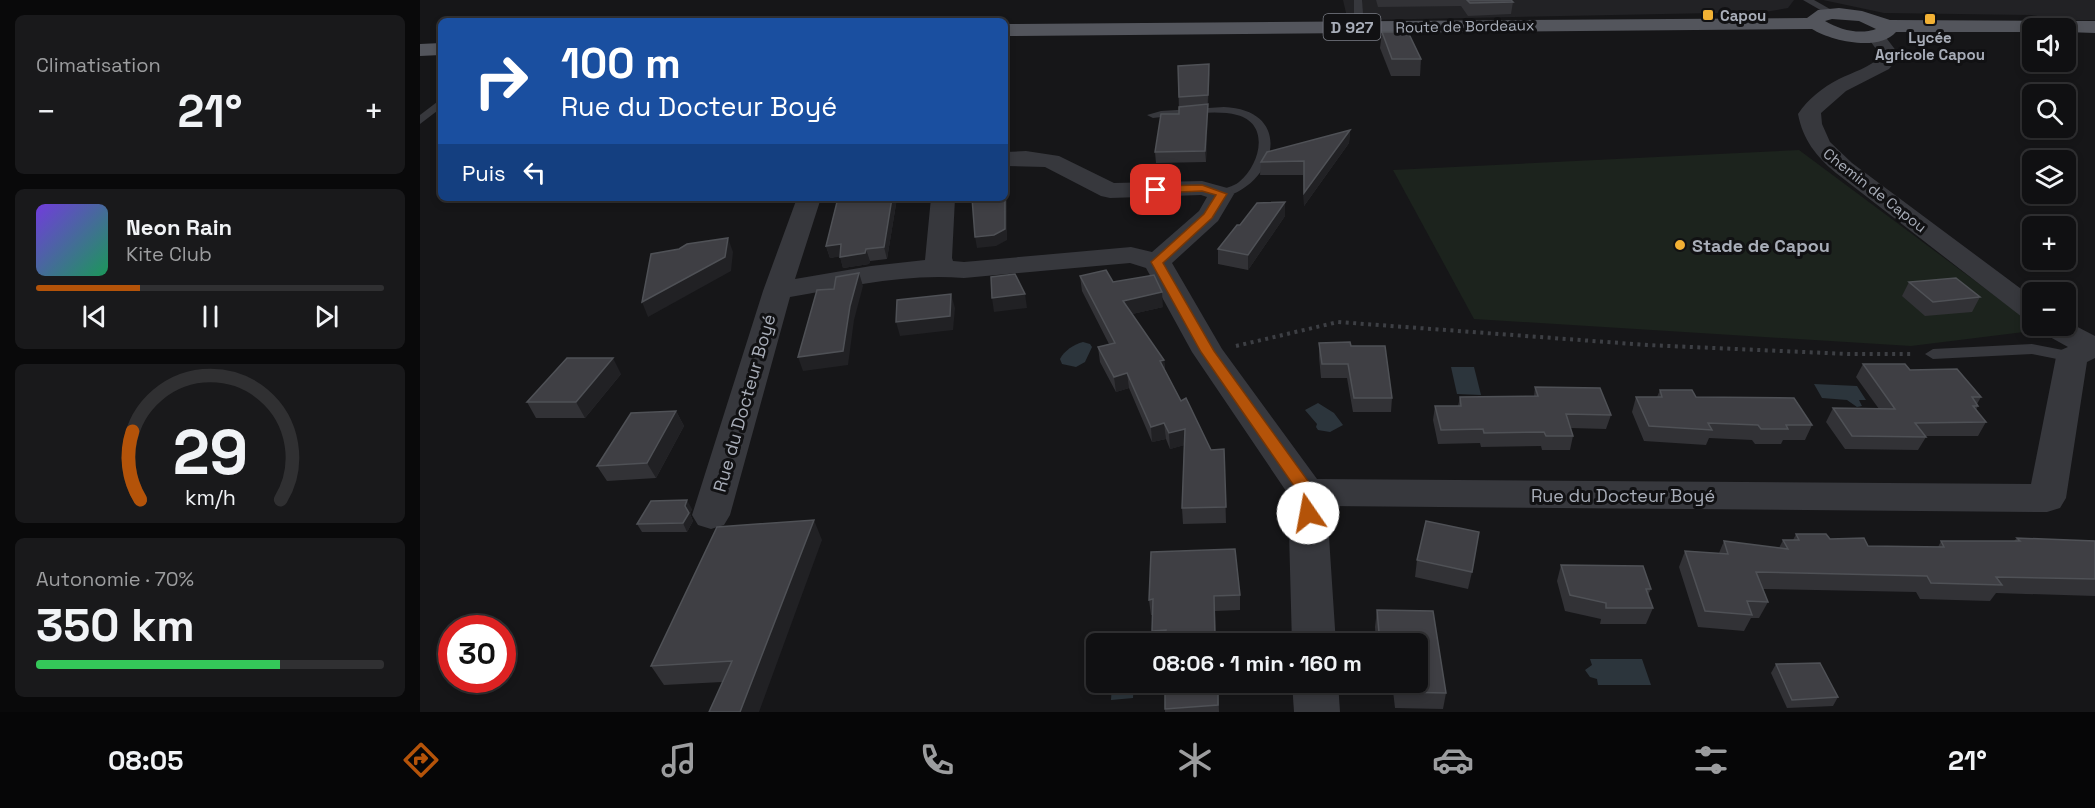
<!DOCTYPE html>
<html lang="fr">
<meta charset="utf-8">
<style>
:root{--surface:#101012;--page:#19191b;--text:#f1f3f6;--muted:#9c9d9f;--line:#303032;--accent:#b45309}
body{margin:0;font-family:"Space Grotesk",sans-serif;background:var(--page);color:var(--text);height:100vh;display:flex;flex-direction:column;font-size:22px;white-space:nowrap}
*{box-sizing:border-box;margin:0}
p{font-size:20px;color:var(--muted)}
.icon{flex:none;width:33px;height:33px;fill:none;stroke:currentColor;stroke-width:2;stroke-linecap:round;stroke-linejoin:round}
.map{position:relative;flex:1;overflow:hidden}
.details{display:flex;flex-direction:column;gap:15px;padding:15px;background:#09090a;width:420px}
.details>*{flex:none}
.hud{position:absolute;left:18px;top:18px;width:570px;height:183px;border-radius:9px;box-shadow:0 3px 9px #0003,0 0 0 2px var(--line);background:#1a4fa0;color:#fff;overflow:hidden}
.controls{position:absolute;left:1602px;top:18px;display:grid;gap:12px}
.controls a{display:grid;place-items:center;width:54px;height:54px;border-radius:9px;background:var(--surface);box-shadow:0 3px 9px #0003,0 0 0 2px var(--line);font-size:30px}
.speed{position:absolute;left:18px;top:615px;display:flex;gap:12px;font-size:30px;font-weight:700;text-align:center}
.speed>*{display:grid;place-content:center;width:78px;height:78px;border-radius:50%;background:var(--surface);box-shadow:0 3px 9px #0003,0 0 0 2px var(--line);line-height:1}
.speed .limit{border:9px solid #d22;background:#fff;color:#111}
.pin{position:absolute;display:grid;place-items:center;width:51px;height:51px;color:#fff;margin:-26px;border-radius:12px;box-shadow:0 3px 9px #0006}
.me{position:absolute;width:66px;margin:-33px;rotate:348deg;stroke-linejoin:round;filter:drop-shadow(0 0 4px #0008)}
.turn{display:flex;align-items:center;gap:21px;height:126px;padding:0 24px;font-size:27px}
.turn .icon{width:78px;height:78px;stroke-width:2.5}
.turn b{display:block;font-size:42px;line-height:51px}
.then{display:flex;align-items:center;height:57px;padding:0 24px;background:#0003;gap:12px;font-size:22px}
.big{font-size:45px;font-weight:800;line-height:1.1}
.details .tile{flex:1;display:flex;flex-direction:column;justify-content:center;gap:9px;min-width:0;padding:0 21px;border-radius:9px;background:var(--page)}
.details .dial{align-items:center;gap:0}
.dial svg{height:156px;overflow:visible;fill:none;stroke:var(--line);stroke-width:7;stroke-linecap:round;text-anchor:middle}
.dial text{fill:var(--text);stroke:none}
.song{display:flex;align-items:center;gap:18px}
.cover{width:72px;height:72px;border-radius:9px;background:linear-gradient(135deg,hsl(260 70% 55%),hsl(150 70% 35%))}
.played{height:6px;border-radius:3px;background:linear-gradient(90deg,var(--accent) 30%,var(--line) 30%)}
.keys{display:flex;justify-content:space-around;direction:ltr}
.heat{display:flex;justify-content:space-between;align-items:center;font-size:33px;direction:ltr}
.charge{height:9px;border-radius:4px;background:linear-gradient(90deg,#34c759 70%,var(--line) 0)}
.trip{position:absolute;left:666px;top:633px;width:342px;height:60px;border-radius:9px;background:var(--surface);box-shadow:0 3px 9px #0003,0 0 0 2px var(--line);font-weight:800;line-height:60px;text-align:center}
.dock{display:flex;height:96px;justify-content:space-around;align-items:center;background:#060607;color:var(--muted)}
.dock .icon{width:42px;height:42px}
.dock .current{color:var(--accent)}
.dock b{font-size:27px;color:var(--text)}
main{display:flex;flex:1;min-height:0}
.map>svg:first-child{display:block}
.built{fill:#222225}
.green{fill:#1c231d}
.water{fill:#2c353c}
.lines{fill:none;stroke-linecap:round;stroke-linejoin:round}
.path{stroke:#3d3f44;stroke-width:4;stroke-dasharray:3 4.5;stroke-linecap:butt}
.lane{fill:#37383d;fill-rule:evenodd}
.street{fill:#37383d;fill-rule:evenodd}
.primary{fill:#53555c;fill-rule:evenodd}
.wall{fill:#323236}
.shaded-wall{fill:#212124}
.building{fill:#3f3f44;stroke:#4f5156;stroke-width:1.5}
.route{fill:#b45309;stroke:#753606;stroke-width:1.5}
.poi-dot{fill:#f2b134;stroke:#111113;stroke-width:2}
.labels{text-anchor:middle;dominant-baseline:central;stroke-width:6;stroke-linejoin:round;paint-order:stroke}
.far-poi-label{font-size:15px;font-weight:bold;fill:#a8adb8;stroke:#111113;text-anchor:start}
.far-street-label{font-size:15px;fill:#a8adb8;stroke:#111113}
.shield{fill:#111113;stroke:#7b7e86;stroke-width:1.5}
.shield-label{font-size:16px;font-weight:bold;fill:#a8adb8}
.poi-label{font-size:18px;font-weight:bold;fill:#a8adb8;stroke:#111113;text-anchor:start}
.street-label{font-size:18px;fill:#a8adb8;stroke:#111113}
</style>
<main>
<section class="details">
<div class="tile"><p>Climatisation</p>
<div class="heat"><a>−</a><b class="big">21°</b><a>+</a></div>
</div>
<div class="tile">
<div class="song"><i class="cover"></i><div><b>Neon Rain</b><p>Kite Club</p></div></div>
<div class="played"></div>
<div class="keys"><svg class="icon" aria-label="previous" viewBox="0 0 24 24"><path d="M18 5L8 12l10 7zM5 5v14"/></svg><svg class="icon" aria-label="pause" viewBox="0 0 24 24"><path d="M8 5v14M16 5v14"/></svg><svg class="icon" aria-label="next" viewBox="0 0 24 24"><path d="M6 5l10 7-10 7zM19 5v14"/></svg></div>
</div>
<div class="tile dial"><svg viewBox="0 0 100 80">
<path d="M14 69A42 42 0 1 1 86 69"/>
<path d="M14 69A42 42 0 0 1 10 34" stroke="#b45309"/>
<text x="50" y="56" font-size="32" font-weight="700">29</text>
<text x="50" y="72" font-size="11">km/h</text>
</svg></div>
<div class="tile"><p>Autonomie · 70%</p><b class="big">350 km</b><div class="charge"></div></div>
</section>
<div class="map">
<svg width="1675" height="712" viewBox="0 0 1675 712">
<rect width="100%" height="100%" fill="#161618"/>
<g class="built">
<path d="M923 0H1374L1368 8 1345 12 947 20 943 16 927 17Z"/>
<path d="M1403 0H1675V20H1648L1611 15 1464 13Z"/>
</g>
<path class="green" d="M1379 150 1621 330 1491 346 1054 319 973 170Z"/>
<g class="water">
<path d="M663 342 670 344 672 347 665 362 656 367 642 364 640 359C644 351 654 344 663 342Z"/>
<path d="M1031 367H1054L1061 395 1037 394Z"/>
<path d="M1394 384 1437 386 1446 400H1439L1442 406 1437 407 1427 400 1402 398Z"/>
<path d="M898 403 914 413 923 425 910 432 898 430 896 427 897 424 885 410Z"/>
<path d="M1170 659H1222L1231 685H1178L1177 679 1170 677 1165 670 1172 665Z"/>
<path d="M692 683H714L713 698 691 700Z"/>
</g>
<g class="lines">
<path class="path" d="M816 346 918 322 1227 345 1428 354H1494"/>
<g class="lane">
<path d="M934 0H942L944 27 939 30 934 27Z"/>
<path d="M1383 0H1394L1417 13 1409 15Z"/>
<path d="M21 99V108L0 124V115Z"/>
<path d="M804 107C875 110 857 184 802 198L796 194 797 191C804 188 813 187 819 182 840 165 851 124 817 115 795 109 756 116 733 118L727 115 741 111Z"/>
<path d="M1612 344 1658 353 1660 357 1652 362 1612 354 1513 359 1505 354 1513 349Z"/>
</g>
<g class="street">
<path d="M1455 30 1461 31 1480 56 1469 69 1426 91 1401 113 1402 124 1410 142 1432 163 1612 297V320L1602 317 1416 173C1396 156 1383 140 1378 114 1388 99 1403 87 1419 79 1433 72 1449 68 1461 56L1446 35 1449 31Z"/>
<path d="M606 151 639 156 694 183 782 181 811 189 814 194 798 221 752 263 802 349 897 479 1611 484 1636 357 1641 350 1648 347 1621 332 1617 326H1646V321L1675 336V358L1667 362 1646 498 1640 508 1627 512 907 506 916 644H872L868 494 772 352 726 268 710 263 544 278C485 273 428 287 370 297L310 515 304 525 291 529 278 525 272 515 343 291 377 198H401L375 279 451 266 505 260 511 198H535L532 258 533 261 544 262 711 247 732 252 779 211 787 197 781 195 690 198 681 196 625 167 585 166V152Z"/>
<path d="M872 682H918L920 712H874Z"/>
</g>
<g class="primary">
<path d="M1419 8 1442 11 1470 20 1675 21V33L1646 32V28H1612V32H1476C1459 52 1411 41 1392 29L585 36V24L1387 18 1398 10ZM1412 19 1439 21 1456 29C1440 35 1420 30 1405 21Z"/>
<path d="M21 43V55L0 56V44Z"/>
</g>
</g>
<g class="wall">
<path d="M956 0H1091L1093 2 1091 14 1048 16 1041 6 958 7Z"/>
<path d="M962 32 1001 59 1000 76H971L960 48Z"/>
<path d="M789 64 786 162 736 163 735 152 759 114 758 66Z"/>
<path d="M930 130 929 143 884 206 883 175H840L841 162Z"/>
<path d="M477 198 467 259 450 261 449 264 423 268 420 256 410 258 406 246Z"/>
<path d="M865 202V216L828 270 798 264V249L820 225Z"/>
<path d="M660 276 693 282 743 307 712 314 744 360 745 370 761 401 791 450 804 449 806 523 763 524 762 508 764 445 750 449 746 439 732 442 709 388 696 392 680 362 678 347 689 344 662 291Z"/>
<path d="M1489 282 1560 297 1552 312 1505 316 1482 296Z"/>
<path d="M899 343 931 346 972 398 971 412H933L927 378H901L899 357Z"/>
<path d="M1443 364 1490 370 1561 397 1557 404 1558 406 1556 410 1566 422 1558 436H1505L1506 437 1498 450 1425 449 1406 422 1413 408 1459 409 1436 377Z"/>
<path d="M201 374 165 418H116L107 402Z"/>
<path d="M1115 387 1191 415 1186 429 1151 428 1153 436 1150 450H1122L1121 446 1061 447 1060 443 1018 444 1013 420 1015 406H1038L1040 397 1114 396Z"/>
<path d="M1240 390 1276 397 1392 425 1385 440H1363L1361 444H1335L1332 440 1289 438 1286 445 1224 441 1212 412 1216 397H1237Z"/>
<path d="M256 411 264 426 236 478 187 481 177 466Z"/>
<path d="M272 509 270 514 273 521 267 532H222L217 524Z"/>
<path d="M1376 534 1448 546 1518 547 1521 541H1594L1597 538 1675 541V596L1576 593 1570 601 1500 599 1496 592 1342 589 1348 602 1339 618H1331L1324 631 1278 627 1259 567 1265 551 1299 553 1304 541 1359 548 1363 540H1373Z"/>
<path d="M402 540 302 682 244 685 231 666Z"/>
<path d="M997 560 1052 572 1048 589 995 577Z"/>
<path d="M1141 565 1231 589 1228 595 1233 608 1226 624H1180L1181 619 1145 611 1137 581Z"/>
<path d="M820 595V610L795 611 796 640 807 644H734L732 631 733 615H731L729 600Z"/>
<path d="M957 610 1013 611 1026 693 1023 709 975 708 972 682H998V644H956L955 627Z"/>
<path d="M1356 664 1418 697 1413 706 1367 708 1351 673Z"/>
<path d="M745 682H808V685L798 686 799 712H745Z"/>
</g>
<g class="shaded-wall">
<path d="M789 64 790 74 788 106V95Z"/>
<path d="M788 104V115L786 162 785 151Z"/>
<path d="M930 130 929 143 884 206V193Z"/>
<path d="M585 191 587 201V240L576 246 557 248 555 237Z"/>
<path d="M472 198H477L467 259 464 247Z"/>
<path d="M865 202V216L828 270V255Z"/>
<path d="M308 238 313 252 311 271 228 317 222 302Z"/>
<path d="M421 244 425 256 410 258 406 246Z"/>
<path d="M446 249 450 261 449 264 423 268 420 257Z"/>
<path d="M439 273 443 286 434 320 428 365 383 371 378 357 430 306Z"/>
<path d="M742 292 743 307 704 316 703 301Z"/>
<path d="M531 294 535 308 533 330 480 336 476 322Z"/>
<path d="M605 294 607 308 574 312 572 298Z"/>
<path d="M193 358 201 374 165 418 156 402Z"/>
<path d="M744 360 745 375 740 361Z"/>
<path d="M707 373 709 388 696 392 694 377Z"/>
<path d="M256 411 264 426 236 478 227 463Z"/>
<path d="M744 423 746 439 732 442 731 427Z"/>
<path d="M765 429V445L750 449 749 433Z"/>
<path d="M267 500 272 509 270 514 273 521 267 532 263 523Z"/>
<path d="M394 520 402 540 339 712H320Z"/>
</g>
<g class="building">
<path d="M1047 0H1091L1093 2 1050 3Z"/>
<path d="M962 32H988L1001 59H972Z"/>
<path d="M789 64 788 95 759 97 758 66Z"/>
<path d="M788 104 785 151 735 152 741 114H759V107Z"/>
<path d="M930 130 884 193V161L841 162 847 152Z"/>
<path d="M418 198H472L464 247 446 249 445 253 420 257 421 244 406 246Z"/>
<path d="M552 198H585V229L574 235 555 237Z"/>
<path d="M865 202 828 255 798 249 817 225H820L837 203Z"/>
<path d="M308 238 305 257 222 302 231 254 259 249 267 244Z"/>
<path d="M686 270 693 282 734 275 742 292 703 301 744 360 740 361 761 401 766 398 791 450 804 449 806 507 762 508 765 429 749 433 744 423 731 427 707 373 694 377 678 347 695 343 660 276Z"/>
<path d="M439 273 430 306 423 351 378 357 397 290 414 289 416 277Z"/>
<path d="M595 274 605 294 572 298 571 277Z"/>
<path d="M1536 278 1560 297 1513 302 1489 282Z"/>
<path d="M531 294 530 316 476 322 477 300Z"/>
<path d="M930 342 931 346H965L972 398H934L928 364H902L899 343Z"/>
<path d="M147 358H193L156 402H107Z"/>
<path d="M1443 364H1485L1490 370 1537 369 1561 397H1552L1558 406H1553L1566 422 1495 423 1506 437 1432 436 1413 408 1475 409Z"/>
<path d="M1115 387 1180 388 1191 415 1146 414 1153 436H1126L1124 432 1064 433 1063 429 1021 430 1015 406H1041L1040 397 1118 396Z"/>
<path d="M1240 390H1272L1276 397 1374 398 1392 425H1366L1368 429H1341L1338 425 1288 423 1292 430 1229 426 1216 397H1242Z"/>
<path d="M256 411 227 463 177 466 211 413Z"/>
<path d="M267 500 265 506 269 513 263 523 217 524 231 501Z"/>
<path d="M394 520 320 712H289L312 661 231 666 297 527Z"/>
<path d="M1006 521 1059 532 1052 572 997 560Z"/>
<path d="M1376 534H1406L1410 539 1444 538 1448 546 1524 547 1521 541H1600L1597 538 1675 541V579L1576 577 1582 585 1511 583 1507 576 1336 572 1348 602 1327 601 1332 615 1285 611 1265 551 1308 554 1304 541 1368 549 1363 540H1379Z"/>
<path d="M815 549 820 595 794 596 795 640 807 641V644H745L746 630 732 631 733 599 729 600 731 552Z"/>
<path d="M1141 565 1223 566 1231 589H1226L1233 608H1186V603L1150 595Z"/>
<path d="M957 610 1013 611 1026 693 977 692 976 682H998V644H960Z"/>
<path d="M1400 663 1418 697 1372 700 1356 664Z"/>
<path d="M745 682H798V705L745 709Z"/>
</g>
<path class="route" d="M782 185 807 194 792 218 743 263 794 351 893 488 896 513 894 518H882L880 513 879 493 781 352 731 262 784 214 796 195 782 191 736 193 731 190 736 186Z"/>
<g class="poi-dot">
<rect x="1282" y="9" width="12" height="12" rx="3"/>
<rect x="1504" y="13" width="12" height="12" rx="3"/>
<circle cx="1260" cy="245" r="6"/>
</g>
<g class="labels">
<g class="far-poi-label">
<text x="1300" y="15">Capou</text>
<text x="1510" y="37" text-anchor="middle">Lycée<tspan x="1510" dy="17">Agricole Capou</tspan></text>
</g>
<g class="far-street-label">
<text transform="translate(1045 26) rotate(-1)">Route de Bordeaux</text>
<text transform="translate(1455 190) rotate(38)">Chemin de Capou</text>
</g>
<rect class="shield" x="903.5" y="14" width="57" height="26" rx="4.5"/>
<g class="shield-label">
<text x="932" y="27">D 927</text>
</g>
<g class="poi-label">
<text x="1272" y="245">Stade de Capou</text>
</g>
<g class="street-label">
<text transform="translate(324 403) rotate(-74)">Rue du Docteur Boyé</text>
<text x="1203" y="495">Rue du Docteur Boyé</text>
</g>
</g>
</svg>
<div class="controls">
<a><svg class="icon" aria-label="sound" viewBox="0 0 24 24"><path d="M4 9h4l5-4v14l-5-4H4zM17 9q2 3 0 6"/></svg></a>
<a><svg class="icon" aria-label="search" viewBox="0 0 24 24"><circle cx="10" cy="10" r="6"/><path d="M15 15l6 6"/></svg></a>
<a><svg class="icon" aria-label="layers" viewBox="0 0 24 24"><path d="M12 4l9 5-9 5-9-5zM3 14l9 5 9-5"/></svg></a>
<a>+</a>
<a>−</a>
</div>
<div class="speed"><div class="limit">30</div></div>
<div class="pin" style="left:736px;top:190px;background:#d93025"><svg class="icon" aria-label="arrive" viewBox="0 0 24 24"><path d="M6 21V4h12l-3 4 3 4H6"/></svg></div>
<svg class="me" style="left:888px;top:513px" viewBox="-20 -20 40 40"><circle r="19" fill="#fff"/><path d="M0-13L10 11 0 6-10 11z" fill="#b45309"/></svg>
<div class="trip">08:06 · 1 min · 160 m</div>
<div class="hud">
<div class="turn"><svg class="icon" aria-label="right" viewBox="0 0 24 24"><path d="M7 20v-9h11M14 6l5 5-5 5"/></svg><div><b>100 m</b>Rue du Docteur Boyé</div></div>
<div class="then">Puis<svg class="icon" aria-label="left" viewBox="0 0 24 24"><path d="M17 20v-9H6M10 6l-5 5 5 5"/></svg></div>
</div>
</div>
</main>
<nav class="dock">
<b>08:05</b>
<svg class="icon current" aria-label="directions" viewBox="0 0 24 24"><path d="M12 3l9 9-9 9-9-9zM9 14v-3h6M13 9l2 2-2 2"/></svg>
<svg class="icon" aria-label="music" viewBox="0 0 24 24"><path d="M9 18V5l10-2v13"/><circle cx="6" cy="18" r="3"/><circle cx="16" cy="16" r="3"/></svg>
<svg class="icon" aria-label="phone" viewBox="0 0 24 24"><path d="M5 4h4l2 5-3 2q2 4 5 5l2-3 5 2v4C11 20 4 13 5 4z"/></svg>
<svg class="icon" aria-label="climate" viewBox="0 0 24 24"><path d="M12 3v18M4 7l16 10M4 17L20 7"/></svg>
<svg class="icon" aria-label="car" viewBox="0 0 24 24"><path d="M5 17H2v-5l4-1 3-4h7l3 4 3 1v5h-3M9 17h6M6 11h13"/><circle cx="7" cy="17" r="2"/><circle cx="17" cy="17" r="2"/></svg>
<svg class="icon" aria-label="filters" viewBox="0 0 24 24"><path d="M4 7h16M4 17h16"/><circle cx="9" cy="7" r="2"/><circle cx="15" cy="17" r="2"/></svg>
<b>21°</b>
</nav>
